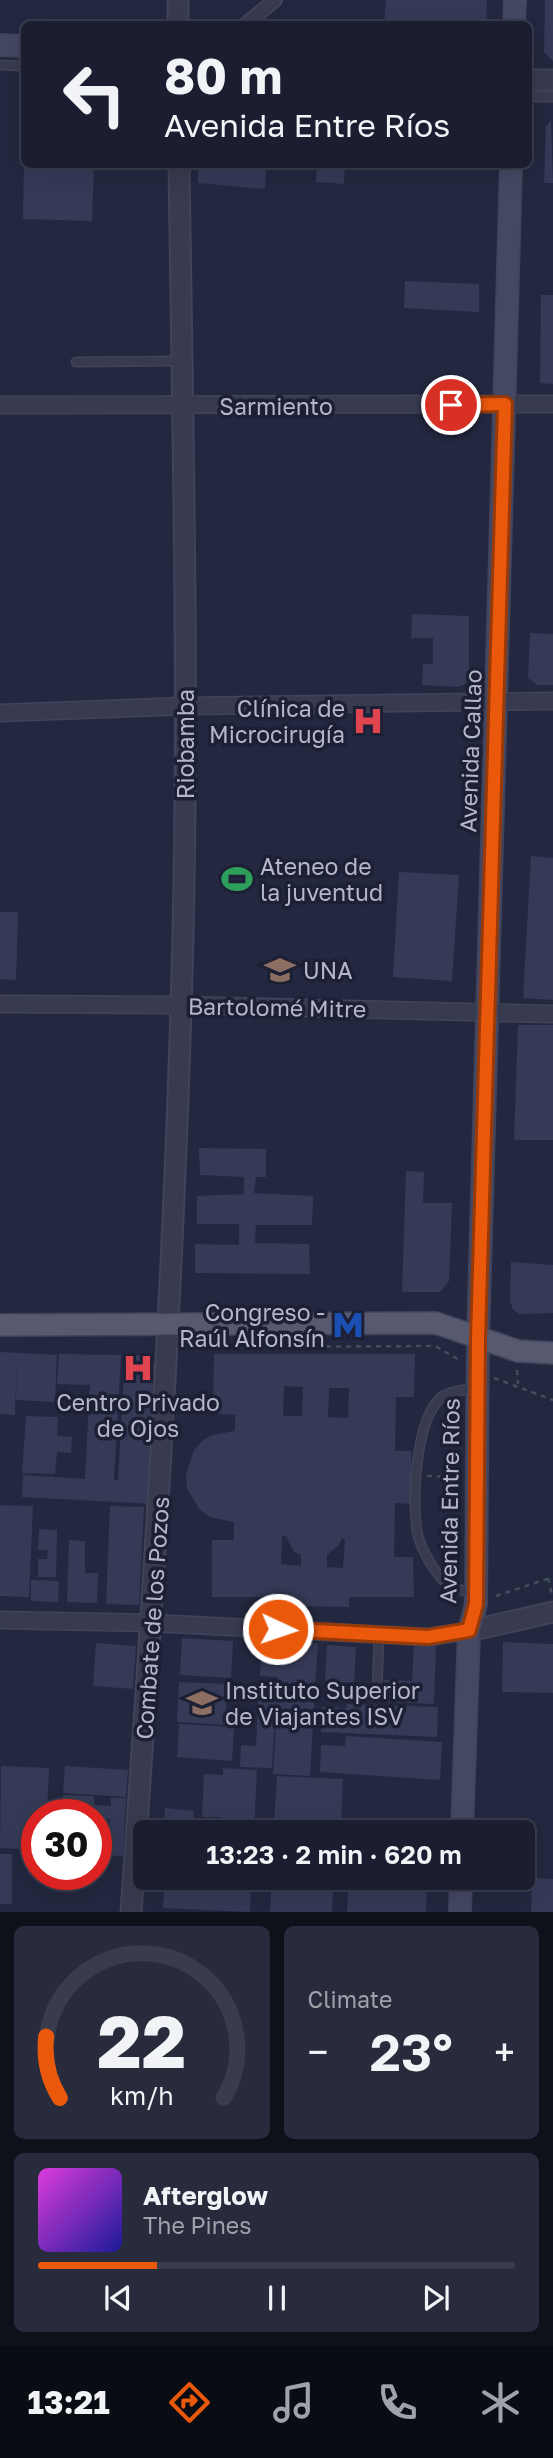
<!DOCTYPE html>
<meta charset="utf-8">
<style>
:root{--surface:#1a1e30;--page:#272b3c;--text:#f1f3f6;--muted:#9fa2ab;--line:#383c4c;--accent:#ea580c}
body{margin:0;font-family:"Golos Text",sans-serif;background:var(--page);color:var(--text);height:100vh;display:flex;flex-direction:column;font-size:26px;white-space:nowrap}
*{box-sizing:border-box;margin:0}
p{font-size:23px;color:var(--muted)}
.icon{flex:none;width:38px;height:38px;fill:none;stroke:currentColor;stroke-width:2;stroke-linecap:round;stroke-linejoin:round}
.map{position:relative;height:1912px;overflow:hidden}
.details{display:flex;flex-direction:column;gap:14px;padding:14px;background:#0e101a;flex:1}
.details>*{flex:none}
.hud{position:absolute;left:21px;top:21px;width:511px;height:147px;border-radius:10px;box-shadow:0 7px 28px #0002,0 0 0 2px var(--line);background:#1a1e30;color:var(--text);overflow:hidden}
.speed{position:absolute;left:21px;top:1799px;display:flex;gap:14px;font-size:35px;font-weight:700;text-align:center}
.speed>*{display:grid;place-content:center;width:91px;height:91px;border-radius:50%;background:var(--surface);box-shadow:0 7px 28px #0002,0 0 0 2px var(--line);line-height:1}
.speed .limit{border:10px solid #d22;background:#fff;color:#111}
.pin{position:absolute;display:grid;place-items:center;width:60px;height:60px;color:#fff;margin:-30px;border:4px solid #fff;border-radius:50%;box-shadow:0 2px 7px #0007}
.me{position:absolute;width:77px;margin:-38px;rotate:93deg;stroke-linejoin:round;filter:drop-shadow(0 0 5px #0008)}
.turn{display:flex;align-items:center;gap:24px;height:147px;padding:0 28px;font-size:32px}
.turn .icon{width:91px;height:91px;stroke-width:2.5}
.turn b{display:block;font-size:49px;line-height:60px}
.big{font-size:52px;font-weight:600;line-height:1.1}
.details .card{flex:1;display:flex;flex-direction:column;justify-content:center;gap:10px;min-width:0;padding:0 24px;border-radius:10px;background:var(--page)}
.details .dial{align-items:center;gap:0}
.dial svg{height:182px;overflow:visible;fill:none;stroke:var(--line);stroke-width:7;stroke-linecap:round;text-anchor:middle}
.dial text{fill:var(--text);stroke:none}
.song{display:flex;align-items:center;gap:21px}
.cover{width:84px;height:84px;border-radius:10px;background:linear-gradient(135deg,hsl(300 70% 55%),hsl(240 70% 35%))}
.played{height:7px;border-radius:4px;background:linear-gradient(90deg,var(--accent) 25%,var(--line) 25%)}
.keys{display:flex;justify-content:space-around;direction:ltr}
.heat{display:flex;justify-content:space-between;align-items:center;font-size:38px;direction:ltr}
.details .tiles{flex:1;display:grid;gap:14px;grid-template-columns:1fr 1fr}
.card:last-child{grid-column:span 2}
.trip{position:absolute;left:133px;top:1820px;width:402px;height:70px;border-radius:10px;background:var(--surface);box-shadow:0 7px 28px #0002,0 0 0 2px var(--line);font-weight:600;line-height:70px;text-align:center}
.tabs{display:flex;height:112px;justify-content:space-around;align-items:center;background:#0a0c13;color:var(--muted)}
.tabs .icon{width:49px;height:49px}
.tabs .active{color:var(--accent)}
.tabs b{font-size:32px;color:var(--text)}
.map>svg:first-child{display:block}
.building{fill:#353a57;fill-rule:evenodd}
.lines{fill:none;stroke-linecap:round;stroke-linejoin:round}
.service-casing{stroke:#414459;stroke-width:11}
.pedestrian-casing{stroke:#414459;stroke-width:16}
.minor-casing{stroke:#414459;stroke-width:19}
.tertiary-casing{stroke:#414459;stroke-width:23}
.secondary-casing{stroke:#414459;stroke-width:24}
.primary-casing{stroke:#414459;stroke-width:24}
.path{stroke:#3f5059;stroke-width:2.5;stroke-dasharray:5 5;stroke-linecap:butt}
.service{stroke:#383b50;stroke-width:8}
.pedestrian{stroke:#383b50;stroke-width:12}
.minor{stroke:#383b50;stroke-width:16}
.tertiary{stroke:#383b50;stroke-width:19}
.secondary{stroke:#454863;stroke-width:21}
.primary{stroke:#565970;stroke-width:21}
.route-casing{stroke:#983908;stroke-width:18}
.route{stroke:#ea580c;stroke-width:12}
.labels{text-anchor:middle;dominant-baseline:central;stroke-width:7;stroke-linejoin:round;paint-order:stroke}
.street-label{font-size:23px;fill:#b4b6cb;stroke:#1d2035}
.poi-label{font-size:23px;fill:#b4b6cb;stroke:#1d2035;text-anchor:start}
</style>
<div class="map">
<svg width="553" height="1912" viewBox="0 0 553 1912">
<rect width="100%" height="100%" fill="#232840"/>
<g class="building">
<path d="M386 0H487L486 24H384Z"/>
<path d="M545 0H553V61L544 52Z"/>
<path d="M551 120 553 183H544L546 127Z"/>
<path d="M24 164H94L92 221 23 219Z"/>
<path d="M198 164H266L265 189 198 183Z"/>
<path d="M317 164H345L344 184 316 182Z"/>
<path d="M405 281 479 284V312L404 308Z"/>
<path d="M541 295H553V384L540 383Z"/>
<path d="M412 614 469 616V678L465 684 458 687 422 685 423 664H433V638H411Z"/>
<path d="M530 633 553 634V685H537L528 678Z"/>
<path d="M531 856 553 858V1000L523 998Z"/>
<path d="M399 872 459 875 452 981 393 977Z"/>
<path d="M0 912H18L16 980 0 979Z"/>
<path d="M518 1025H553V1140H514Z"/>
<path d="M199 1148 266 1149V1177H256L254 1193 313 1196 312 1225H256L255 1243 309 1244 310 1274 195 1273V1244L239 1245V1224H197V1196L244 1194V1177L200 1175Z"/>
<path d="M406 1171 424 1172 423 1203H452L449 1281 440 1292H402Z"/>
<path d="M511 1262 553 1265V1313L520 1314 513 1310 510 1301Z"/>
<path d="M0 1352 57 1355 55 1402 16 1400 17 1357 15 1415 0 1414Z"/>
<path d="M59 1354 121 1355 114 1480H118L125 1355H147L157 1367 154 1504 22 1497 23 1475 85 1479 90 1385 57 1384Z"/>
<path d="M214 1354H415L414 1397H396L395 1451H411V1504L395 1503 394 1557H413L414 1597H349V1607L282 1606V1597H212V1540H234V1522L210 1517 200 1510 187 1489 186 1474 194 1450 202 1441 212 1435 235 1431V1415L213 1413ZM284 1386 303 1387 302 1416H283ZM329 1388H349L348 1418 328 1417ZM282 1536H286L294 1552 301 1555V1566L281 1564ZM342 1538 345 1539 343 1568 327 1567V1555L338 1546Z"/>
<path d="M26 1416 58 1417 57 1436 72 1437 71 1453 57 1452 55 1474 22 1473Z"/>
<path d="M0 1505 33 1506 29 1597 0 1596Z"/>
<path d="M110 1506 144 1507 139 1605 106 1604Z"/>
<path d="M39 1529 57 1530 56 1577H38V1559H47L48 1550H38Z"/>
<path d="M69 1540 85 1541V1573H98L97 1603 67 1602Z"/>
<path d="M31 1580 59 1581 58 1602 31 1601Z"/>
<path d="M182 1638 233 1641 231 1678 180 1675Z"/>
<path d="M262 1640 318 1643 315 1687 278 1684V1677L260 1676Z"/>
<path d="M503 1642 553 1644V1693L502 1692Z"/>
<path d="M96 1643 136 1646 133 1689 93 1686Z"/>
<path d="M414 1644 436 1645 434 1704 383 1702 384 1680 412 1681Z"/>
<path d="M327 1645 356 1647 354 1683 325 1682Z"/>
<path d="M259 1680 277 1681 272 1768 240 1767 241 1745 256 1746Z"/>
<path d="M179 1682 227 1684 225 1725 177 1722Z"/>
<path d="M278 1687 315 1689 310 1776 273 1774Z"/>
<path d="M347 1704 438 1707 437 1737 321 1732 322 1707 347 1708Z"/>
<path d="M179 1724 234 1727 232 1761 177 1757Z"/>
<path d="M346 1736 442 1742 440 1780 320 1772 321 1745 345 1746Z"/>
<path d="M1 1766 49 1768 47 1815H37V1850L0 1848Z"/>
<path d="M65 1766 128 1770 126 1797 63 1793Z"/>
<path d="M223 1768 257 1770 254 1832H220L221 1817H202L204 1774 223 1775Z"/>
<path d="M277 1776 343 1779 341 1829 274 1826Z"/>
<path d="M63 1795 94 1796V1805L111 1806V1798H126L123 1856 96 1855V1829H110V1819L96 1818V1815H62Z"/>
<path d="M165 1808 194 1811 192 1832H164Z"/>
<path d="M346 1818 430 1821 429 1832H345Z"/>
<rect x="0" y="1854" width="12" height="50"/>
<path d="M165 1878H251L250 1912 163 1908Z"/>
<path d="M272 1878H334L332 1912H270Z"/>
<path d="M349 1878H427L426 1912H347Z"/>
<path d="M532 1878 553 1879V1912H531Z"/>
</g>
<g class="lines">
<g class="service-casing">
<g id="service">
<path d="M0 65 24 66"/>
<path d="M528 97H553"/>
<path d="M76 362 181 361"/>
<path d="M474 1388C465 1390 451 1391 443 1396 415 1417 411 1503 418 1536 422 1550 434 1572 445 1582 453 1589 465 1591 475 1594"/>
<path d="M377 1693 379 1634"/>
</g>
</g>
<g class="pedestrian-casing">
<path id="pedestrian" d="M246 24 275 0"/>
</g>
<g class="minor-casing">
<g id="minor">
<path d="M0 405 553 404"/>
<path d="M0 713 186 706 553 701"/>
<path d="M0 1004 181 1005 553 1014"/>
<path d="M0 1620 152 1623 428 1637 469 1631"/>
</g>
</g>
<g class="tertiary-casing">
<g id="tertiary">
<path d="M178 24V0"/>
<path d="M528 80H553"/>
<path d="M469 1631 553 1612"/>
<path d="M131 1912C152 1611 172 1310 181 1008 190 727 183 446 179 164"/>
</g>
</g>
<g class="secondary-casing">
<g id="secondary">
<path d="M514 24 515 0"/>
<path d="M0 45 24 46"/>
<path d="M462 1832 469 1631 476 1604 478 1339 511 164"/>
<path d="M460 1912 461 1878"/>
</g>
</g>
<g class="primary-casing">
<path id="primary" d="M0 1325 436 1323 518 1351 553 1353"/>
</g>
<g class="path">
<path d="M182 1347H235"/>
<path d="M236 1347 435 1346 461 1361"/>
<path d="M517 1370 518 1384"/>
<path d="M494 1378 553 1400"/>
<path d="M427 1476 452 1477"/>
<path d="M548 1578 552 1595"/>
<path d="M496 1596 553 1577"/>
</g>
<use href="#service" class="service"/>
<use href="#pedestrian" class="pedestrian"/>
<use href="#minor" class="minor"/>
<use href="#tertiary" class="tertiary"/>
<use href="#secondary" class="secondary"/>
<use href="#primary" class="primary"/>
</g>
<g class="lines">
<g class="route-casing">
<path id="route" d="M278 1629 428 1637 469 1630 476 1604 478 1339 505 404 451 405"/>
</g>
<use href="#route" class="route"/>
</g>
<defs>
<g id="hospital-bare" transform="scale(2.415)"><path d="M-5-5h3v3.5h4V-5h3V5h-3V1.5h-4V5h-3Z" fill="#e0444e" stroke="#1d2035" stroke-width="2.5" paint-order="stroke"/></g>
<g id="stadium-bare" transform="scale(2.415)"><path d="M0-5a6.5 5 0 1 0 0 10a6.5 5 0 1 0 0-10ZM-3.5-1.8h7v3.6h-7Z" fill="#2e9e5b" stroke="#1d2035" stroke-width="2.5" paint-order="stroke"/></g>
<g id="university-bare" transform="scale(2.415)"><path d="M0-5L7-2L0 1L-7-2ZM-4 1L0 2.5L4 1V4Q0 6-4 4Z" fill="#8d6e63" stroke="#1d2035" stroke-width="2.5" paint-order="stroke"/></g>
<g id="metro-bare" transform="scale(2.415)"><path d="M-5.5 5V-5H-3L0 0L3-5H5.5V5H3V-.5L0 4L-3-.5V5Z" fill="#1a4fb4" stroke="#1d2035" stroke-width="2.5" paint-order="stroke"/></g>
</defs>
<g fill-rule="evenodd">
<use href="#hospital-bare" x="368" y="721"/>
<use href="#stadium-bare" x="237" y="879"/>
<use href="#university-bare" x="280" y="970"/>
<use href="#metro-bare" x="348" y="1325"/>
<use href="#hospital-bare" x="138" y="1368"/>
<use href="#university-bare" x="202" y="1703"/>
</g>
<g class="labels">
<g class="street-label">
<text x="276" y="406">Sarmiento</text>
<text transform="translate(185 744) rotate(-90)">Riobamba</text>
<text transform="translate(470 751) rotate(-88)">Avenida Callao</text>
<text transform="translate(277 1007) rotate(1)">Bartolomé Mitre</text>
<text transform="translate(449 1501) rotate(-89)">Avenida Entre Ríos</text>
<text transform="translate(152 1618) rotate(-86)">Combate de los Pozos</text>
</g>
<g class="poi-label">
<text x="345" y="708" text-anchor="end">Clínica de<tspan x="345" dy="26">Microcirugía</tspan></text>
<text x="260" y="866">Ateneo de<tspan x="260" dy="26">la juventud</tspan></text>
<text x="303" y="970">UNA</text>
<text x="325" y="1312" text-anchor="end">Congreso -<tspan x="325" dy="26">Raúl Alfonsín</tspan></text>
<text x="138" y="1402" text-anchor="middle">Centro Privado<tspan x="138" dy="26">de Ojos</tspan></text>
<text x="225" y="1690">Instituto Superior<tspan x="225" dy="26">de Viajantes ISV</tspan></text>
</g>
</g>
</svg>
<div class="speed"><div class="limit">30</div></div>
<div class="pin" style="left:451px;top:405px;background:#d93025"><svg class="icon" aria-label="arrive" viewBox="0 0 24 24"><path d="M6 21V4h12l-3 4 3 4H6"/></svg></div>
<svg class="me" style="left:278px;top:1629px" viewBox="-20 -20 40 40"><circle r="17" fill="#ea580c" stroke="#fff" stroke-width="3"/><path d="M0-11L8 9 0 5-8 9z" fill="#fff"/></svg>
<div class="trip">13:23 · 2 min · 620 m</div>
<div class="hud">
<div class="turn"><svg class="icon" aria-label="left" viewBox="0 0 24 24"><path d="M17 20v-9H6M10 6l-5 5 5 5"/></svg><div><b>80 m</b>Avenida Entre Ríos</div></div>
</div>
</div>
<section class="details">
<div class="tiles">
<div class="card dial"><svg viewBox="0 0 100 80">
<path d="M14 69A42 42 0 1 1 86 69"/>
<path d="M14 69A42 42 0 0 1 8 42" stroke="#ea580c"/>
<text x="50" y="56" font-size="32" font-weight="700">22</text>
<text x="50" y="72" font-size="11">km/h</text>
</svg></div>
<div class="card"><p>Climate</p>
<div class="heat"><a>−</a><b class="big">23°</b><a>+</a></div>
</div>
<div class="card">
<div class="song"><i class="cover"></i><div><b>Afterglow</b><p>The Pines</p></div></div>
<div class="played"></div>
<div class="keys"><svg class="icon" aria-label="previous" viewBox="0 0 24 24"><path d="M18 5L8 12l10 7zM5 5v14"/></svg><svg class="icon" aria-label="pause" viewBox="0 0 24 24"><path d="M8 5v14M16 5v14"/></svg><svg class="icon" aria-label="next" viewBox="0 0 24 24"><path d="M6 5l10 7-10 7zM19 5v14"/></svg></div>
</div>
</div>
</section>
<nav class="tabs">
<b>13:21</b>
<svg class="icon active" aria-label="directions" viewBox="0 0 24 24"><path d="M12 3l9 9-9 9-9-9zM9 14v-3h6M13 9l2 2-2 2"/></svg>
<svg class="icon" aria-label="music" viewBox="0 0 24 24"><path d="M9 18V5l10-2v13"/><circle cx="6" cy="18" r="3"/><circle cx="16" cy="16" r="3"/></svg>
<svg class="icon" aria-label="phone" viewBox="0 0 24 24"><path d="M5 4h4l2 5-3 2q2 4 5 5l2-3 5 2v4C11 20 4 13 5 4z"/></svg>
<svg class="icon" aria-label="climate" viewBox="0 0 24 24"><path d="M12 3v18M4 7l16 10M4 17L20 7"/></svg>
</nav>
